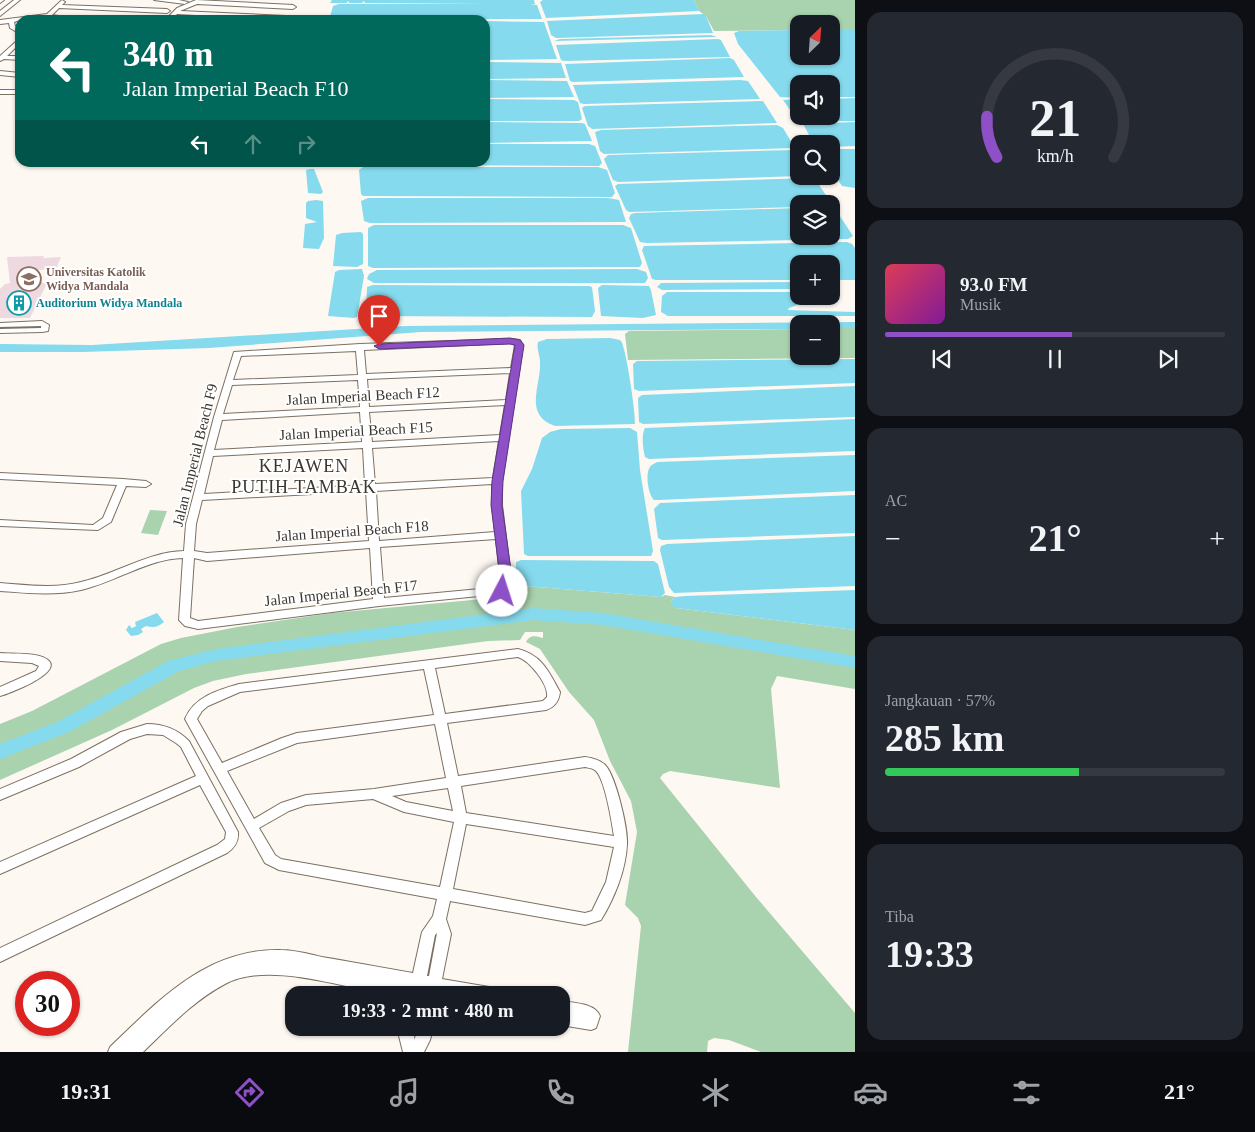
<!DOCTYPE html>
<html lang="id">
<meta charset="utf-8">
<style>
:root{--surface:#171b24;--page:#242831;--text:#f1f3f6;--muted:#9ea1a6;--line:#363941;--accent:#8d50c6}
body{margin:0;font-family:Georgia,serif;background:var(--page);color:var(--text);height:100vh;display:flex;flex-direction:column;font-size:19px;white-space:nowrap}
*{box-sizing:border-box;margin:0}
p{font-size:16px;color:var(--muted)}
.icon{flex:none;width:28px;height:28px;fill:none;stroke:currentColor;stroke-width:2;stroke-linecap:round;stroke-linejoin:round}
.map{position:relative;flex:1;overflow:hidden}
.sheet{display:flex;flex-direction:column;gap:12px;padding:12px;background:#0d0f14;width:400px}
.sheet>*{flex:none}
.top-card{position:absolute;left:15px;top:15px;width:475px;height:152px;border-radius:15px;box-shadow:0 1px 4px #0004;background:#00695c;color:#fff;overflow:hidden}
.needle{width:32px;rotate:25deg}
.buttons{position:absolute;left:790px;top:15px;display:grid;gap:10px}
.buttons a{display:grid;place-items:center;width:50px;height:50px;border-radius:10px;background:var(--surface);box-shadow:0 1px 4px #0004;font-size:25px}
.speed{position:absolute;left:15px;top:971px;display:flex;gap:10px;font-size:25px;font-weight:700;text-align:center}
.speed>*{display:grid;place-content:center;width:65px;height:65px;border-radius:50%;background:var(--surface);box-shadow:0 1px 4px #0004;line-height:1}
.speed .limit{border:8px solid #d22;background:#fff;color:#111}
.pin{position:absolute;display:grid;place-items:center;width:42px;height:42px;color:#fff;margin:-51px -21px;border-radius:50% 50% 50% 0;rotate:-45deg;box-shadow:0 0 5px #0007}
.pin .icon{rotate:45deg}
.me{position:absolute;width:55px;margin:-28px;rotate:5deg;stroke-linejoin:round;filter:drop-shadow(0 0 4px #0008)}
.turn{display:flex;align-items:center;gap:18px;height:105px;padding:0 25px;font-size:22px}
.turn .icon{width:65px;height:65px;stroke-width:2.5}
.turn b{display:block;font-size:35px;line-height:42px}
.lanes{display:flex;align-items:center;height:48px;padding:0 25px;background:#0003;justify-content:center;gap:25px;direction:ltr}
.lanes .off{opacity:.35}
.big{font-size:38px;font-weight:600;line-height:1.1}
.sheet .tile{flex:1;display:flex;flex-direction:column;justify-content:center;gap:8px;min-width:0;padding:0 18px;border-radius:15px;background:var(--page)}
.sheet .dial{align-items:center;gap:0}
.dial svg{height:130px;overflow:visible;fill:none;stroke:var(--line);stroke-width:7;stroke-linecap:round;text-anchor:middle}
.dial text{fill:var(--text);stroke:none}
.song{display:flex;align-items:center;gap:15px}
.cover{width:60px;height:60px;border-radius:8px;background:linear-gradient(135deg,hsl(350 70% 55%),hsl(290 70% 35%))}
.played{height:5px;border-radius:2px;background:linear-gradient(90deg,var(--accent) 55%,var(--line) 55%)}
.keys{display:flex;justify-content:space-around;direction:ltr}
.heat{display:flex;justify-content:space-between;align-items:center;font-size:28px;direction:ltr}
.charge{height:8px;border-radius:4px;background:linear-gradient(90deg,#34c759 57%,var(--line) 0)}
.trip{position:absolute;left:285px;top:986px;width:285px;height:50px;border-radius:15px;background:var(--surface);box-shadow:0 1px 4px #0004;font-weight:600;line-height:50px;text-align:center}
.tabs{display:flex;height:80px;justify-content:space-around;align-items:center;background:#090b0e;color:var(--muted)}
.tabs .icon{width:35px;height:35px}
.tabs .current{color:var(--accent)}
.tabs b{font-size:22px;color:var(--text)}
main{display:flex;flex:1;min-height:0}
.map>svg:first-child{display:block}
.green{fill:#a9d2ae}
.water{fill:#85daed}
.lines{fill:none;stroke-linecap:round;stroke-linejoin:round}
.river{fill:#85daed;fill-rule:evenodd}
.building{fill:#efd9e0}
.minor-casing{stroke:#7c7062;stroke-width:2}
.minor{fill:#fff;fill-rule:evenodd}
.route{fill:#8d50c6;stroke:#5c3481}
.labels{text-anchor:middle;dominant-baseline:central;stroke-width:4;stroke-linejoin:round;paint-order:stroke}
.far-education-label{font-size:12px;font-weight:bold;fill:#785e54;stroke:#fff;text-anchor:start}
.far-culture-label{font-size:12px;font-weight:bold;fill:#0d838f;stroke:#fff;text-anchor:start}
.street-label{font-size:15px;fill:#3b3630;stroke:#fff}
.quarter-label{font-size:18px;letter-spacing:1px;fill:#3b3630;stroke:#fff}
</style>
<main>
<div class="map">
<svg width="855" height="1052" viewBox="0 0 855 1052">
<rect width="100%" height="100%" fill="#fef8f2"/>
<g class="green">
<path d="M694 0H855V29H831V24H799V30L714 31 706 16 699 11Z"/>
<path d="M831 328H855V358L628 360 625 334 629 331 799 329V356H831Z"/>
<path d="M150 510 167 511 158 535 141 533Z"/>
<path d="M525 586 661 597 665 595 675 597 671 601 676 608 855 630V689L777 676 771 689 780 788 670 771 663 774 660 778 756 897 855 1013V1052H761L729 1040 714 1038 708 1041 707 1052H628L641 926 638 918 625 905 637 832 631 801 610 761 594 720 569 692 540 649 526 642C530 634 536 636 543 638V632H525L520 640 488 641 246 674 213 681 194 688 112 730 0 780V724L32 711 161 644 181 638 237 627 332 613 516 596 524 594 523 590Z"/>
</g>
<g class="water">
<path d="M332 0H534L535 4H530L537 5 542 19H333L330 17 333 6 339 4H485L370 3H365L364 1 362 3H349V1L346 3H330Z"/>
<path d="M543 0H694L699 11 546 18 540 2Z"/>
<path d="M704 14 706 16 713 33 556 38 551 35 547 21Z"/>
<path d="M485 21 544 22 557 59 485 60Z"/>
<path d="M831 29H855V97H831V84H799V98L780 97 738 44 734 33 739 31 799 30V56H831Z"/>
<path d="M711 35 717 37 554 41 560 39Z"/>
<path d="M718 39 721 40 730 57 564 61 561 60 556 45Z"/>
<path d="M730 58 734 60 744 77 573 82 570 81 565 64Z"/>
<path d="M485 62 559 63H561L566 78 485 79Z"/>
<path d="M485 80 567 81 574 97 485 98Z"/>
<path d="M740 80 748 81 760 99 584 104 580 103 573 85Z"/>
<path d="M855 98V121H798L783 100 799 99V116H831V99Z"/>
<path d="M485 99 574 100 578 102 582 119 579 121H485Z"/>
<path d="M763 101 777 123 592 129 588 126 582 108 585 106Z"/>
<path d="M485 122 582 123 585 124 592 141 485 143Z"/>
<path d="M855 122V146L831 147V144H814L803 124Z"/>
<path d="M777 125 783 128 795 148 604 154 600 151 595 132 601 130Z"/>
<path d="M485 144H589L595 146 602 163 599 166 362 165 356 164 485 162Z"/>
<path d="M831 149H855V188L842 186 831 170Z"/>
<path d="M794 150 799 151V176H801L618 182 613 180 604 159 608 155Z"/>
<path d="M363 167H598L607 170 615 193 612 197 363 196 361 194 359 170Z"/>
<path d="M310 169H314L323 192 321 194 308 193 306 170Z"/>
<path d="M812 178 815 179 832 204 831 205 799 204V207L629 212 626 210 615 186 618 184Z"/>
<path d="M368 198H608L619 200 626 222 370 223 364 221 361 201Z"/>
<path d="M316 200 323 201 324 238 319 249 303 248 305 224 317 222 306 218V203L308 201Z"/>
<path d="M799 208V236H831V208L836 210 853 236 848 239 647 243 640 242 629 218 631 214 635 213Z"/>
<path d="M374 225H623L631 228 642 263 640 267 373 268 368 266V228Z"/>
<path d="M361 232 363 234V264L357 267 333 266 336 235 342 233Z"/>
<path d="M847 242 852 244 855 248V280H831V264H799V280H656L652 279 642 250 644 246Z"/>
<path d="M362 269 364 276 357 317 354 318 328 316 335 272 339 270Z"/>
<path d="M637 269 646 272 648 278 645 283H374L367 279 369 274 377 270Z"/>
<path d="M799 282V289L662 290 657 287 661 283Z"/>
<path d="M373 285 589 286 592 287 595 311 592 317 372 316 366 314 367 287Z"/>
<path d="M602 285 649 286 651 290 656 315 643 318 601 316 598 288Z"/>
<path d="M667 292H799V296L819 297 789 308 788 310 855 312V316H668L661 312 662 296Z"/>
<path d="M855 322V328H831V324H799V329L421 332 209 348 82 352H0V344L92 345 405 326Z"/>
<path d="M610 338C613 339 619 339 621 341 626 347 636 415 635 424L555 426C524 415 540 388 540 365 541 357 536 349 538 342L547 339Z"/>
<path d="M855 359V383L639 391 634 389 633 364 637 361Z"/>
<path d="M855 386V417L643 424 639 422 638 398 642 395Z"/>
<path d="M855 419V451L649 459 645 457C643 449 641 435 645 428Z"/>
<path d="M630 428 637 432 640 470 653 551 651 556H528L524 554 521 491 532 469 542 438 550 432 561 429Z"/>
<path d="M855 455V491L659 500H654C648 495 645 473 650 467 652 464 654 464 657 462Z"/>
<path d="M855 495V533L662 540 658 538 654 509 660 503Z"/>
<path d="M855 536V586L674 593 669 587 660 550 661 546 667 544Z"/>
<path d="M521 560 654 561 658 564 665 593 661 597 525 586C515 581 516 572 516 562Z"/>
<path d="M855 590V630L676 608 671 604V601L675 597 685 596Z"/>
<path d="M157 613 164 622C158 627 154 628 146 626L141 629 143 632 138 635 131 636 126 630 129 625 132 628 136 626 135 622Z"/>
</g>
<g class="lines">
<path class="river" d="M533 608 603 613 855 656V668L603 625 533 620 216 661 179 671 69 732 0 759V744L57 722 168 661 216 649Z"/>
</g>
<path class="building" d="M44 256 43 258 61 257 56 269 37 270 32 283H47L30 318H0V289L5 284 10 283 7 257Z"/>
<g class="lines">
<g class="minor-casing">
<g id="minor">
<path d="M0 0H4L0 3Z"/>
<path d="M14 0H20L0 16V11Z"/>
<path d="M62 0 65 2 62 5 167 9 170 11 167 13 59 8 52 15 85 20H60L41 18 20 20 14 22 15 26 20 30V34L10 28 9 23 0 24V20L47 14Z"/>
<path d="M154 0H179L188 2 185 4Z"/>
<path d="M196 0 293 5 296 7 293 9 197 4 180 11 286 16 289 18 286 20 177 14 171 20H165L177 8Z"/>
<path d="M20 38V43L7 56H20V60L4 59 0 61V56Z"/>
<path d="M0 71 20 73V77L0 75Z"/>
<rect x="0" y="90" width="20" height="4"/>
<path d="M42 321 49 325 48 331 42 332 0 333V329L41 328V326L0 327V323Z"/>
<path d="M511 339 520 340 523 345 502 481V505L512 585 509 593 379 606 198 629 185 626 179 620 183 558C147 559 116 582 81 590 54 596 27 593 0 591V583C27 585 55 589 81 582 116 574 147 552 184 551L186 524 214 417 234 352 360 344ZM511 343 515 345 511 368 366 374 364 350ZM356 351 358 375 233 380 241 356ZM510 373 506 400 369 407 367 379ZM358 380 360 407 223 414 232 385ZM505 405 500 435 372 442 369 412ZM360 412 362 442 214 450 222 420ZM499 441 493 478 375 484 372 448ZM363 448 365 485 204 494 213 456ZM492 484V505L495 532 379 541 376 491ZM366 491 369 541 207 553 194 551 196 524 202 500ZM496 539 501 587 384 598 380 547ZM370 548 373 599 198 621 190 618 194 558 207 561Z"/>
<path d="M0 473 123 479 146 481 151 484 146 487 126 486 111 522 98 530 0 526V520L93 525 103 518 117 485 0 479Z"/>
<path d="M518 649C542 655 549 672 560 692 559 701 555 707 546 710L447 723 458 776 585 757C592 758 601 760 606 766 616 778 628 828 627 844 626 870 614 899 601 920L585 925 450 901 446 919 451 934 442 979 495 988 500 990 502 995H458L439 992V995C424 995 408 997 393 995 345 989 269 960 225 984 193 1001 168 1028 143 1052H108L110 1047C159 1000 207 948 281 950 295 950 309 954 322 957 353 962 383 968 413 973L422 932 433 916 437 899 279 870 265 863 185 719C194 697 218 690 239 684ZM518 657C530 661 549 685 547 697L543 701 445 714 435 668ZM424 669 434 715 297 733 282 738 222 763 197 719 202 711 208 706 240 692ZM435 724 446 778 374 789 306 795 281 803 254 819 227 771 297 743ZM585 767C589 768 593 768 596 771 605 780 612 823 614 836L466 813 461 786ZM448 788 453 811 406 802 392 796ZM373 799 404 812 454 822 440 887 281 859 275 855 259 828 289 811 306 805ZM466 824 614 847 606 882 592 911 585 913 453 889ZM437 933 429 976H427L435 935Z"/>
<path d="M0 653C12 654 41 652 49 661 61 674 8 694 0 696V687L36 671 39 666 32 663 0 661Z"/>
<path d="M147 724C164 724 177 729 189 741L238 832C239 842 234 848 227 853L0 962V948L217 845 225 839 226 832 200 785 0 874V862L196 776 181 747 176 743 163 735 147 734 130 739 79 767 0 800V789L71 759 121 732Z"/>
<path d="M561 1001C574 1003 595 1003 600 1016L596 1028 591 1030 561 1025Z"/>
<path d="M401 1028H415L414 1040 419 1028H433L430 1040 424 1052H403L399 1036Z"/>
</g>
</g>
<use href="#minor" class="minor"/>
</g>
<path class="route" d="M510 338 520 340 524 345 503 481 502 505 513 585 510 592 502 596 496 591 501 585 491 505 492 481 515 345 510 344 379 349 374 346 379 344Z"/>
<defs>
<g id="university-ring" transform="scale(1.25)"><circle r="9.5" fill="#fff" stroke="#8d6e63" stroke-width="1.5"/><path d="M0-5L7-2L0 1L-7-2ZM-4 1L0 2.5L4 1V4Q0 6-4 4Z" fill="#8d6e63"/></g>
<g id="building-ring" transform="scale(1.25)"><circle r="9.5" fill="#fff" stroke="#0f9aa8" stroke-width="1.5"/><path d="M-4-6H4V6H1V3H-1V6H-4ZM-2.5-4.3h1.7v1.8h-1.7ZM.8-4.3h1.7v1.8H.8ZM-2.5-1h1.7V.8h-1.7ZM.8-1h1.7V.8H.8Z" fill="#0f9aa8"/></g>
</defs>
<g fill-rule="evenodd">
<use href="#university-ring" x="29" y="279"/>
<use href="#building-ring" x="19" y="303"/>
</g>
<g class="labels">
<g class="far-education-label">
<text x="46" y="272">Universitas Katolik<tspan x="46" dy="14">Widya Mandala</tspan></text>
</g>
<g class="far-culture-label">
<text x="36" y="303">Auditorium Widya Mandala</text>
</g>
<g class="street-label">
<text transform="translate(363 396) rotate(-3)">Jalan Imperial Beach F12</text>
<text transform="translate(356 431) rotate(-3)">Jalan Imperial Beach F15</text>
<text transform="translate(195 455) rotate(-76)">Jalan Imperial Beach F9</text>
<text transform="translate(352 531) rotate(-4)">Jalan Imperial Beach F18</text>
<text transform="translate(341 593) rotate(-6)">Jalan Imperial Beach F17</text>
</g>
<g class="quarter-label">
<text x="304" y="466">KEJAWEN<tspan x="304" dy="21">PUTIH TAMBAK</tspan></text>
</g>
</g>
</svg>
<div class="buttons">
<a><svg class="needle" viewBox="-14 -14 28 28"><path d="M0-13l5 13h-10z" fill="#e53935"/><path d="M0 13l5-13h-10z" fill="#9ea1a6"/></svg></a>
<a><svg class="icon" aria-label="sound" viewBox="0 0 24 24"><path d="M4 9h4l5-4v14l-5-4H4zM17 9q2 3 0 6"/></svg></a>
<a><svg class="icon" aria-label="search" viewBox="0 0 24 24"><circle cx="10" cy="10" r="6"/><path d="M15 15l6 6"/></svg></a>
<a><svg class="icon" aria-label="layers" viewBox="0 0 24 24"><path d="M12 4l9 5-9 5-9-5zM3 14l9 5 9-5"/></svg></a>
<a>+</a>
<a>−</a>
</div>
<div class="speed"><div class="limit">30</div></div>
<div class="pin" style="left:379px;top:346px;background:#d93025"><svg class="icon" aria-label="arrive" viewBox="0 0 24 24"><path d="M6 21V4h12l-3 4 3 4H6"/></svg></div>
<svg class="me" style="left:502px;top:591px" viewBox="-20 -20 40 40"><circle r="19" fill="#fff"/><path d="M0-13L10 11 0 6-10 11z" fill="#8d50c6"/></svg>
<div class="trip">19:33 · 2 mnt · 480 m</div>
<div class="top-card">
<div class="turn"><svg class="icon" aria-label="left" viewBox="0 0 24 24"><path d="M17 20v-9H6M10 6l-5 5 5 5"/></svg><div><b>340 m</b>Jalan Imperial Beach F10</div></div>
<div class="lanes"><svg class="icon" aria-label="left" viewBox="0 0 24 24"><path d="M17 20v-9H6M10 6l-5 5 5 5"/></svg><svg class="icon off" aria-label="ahead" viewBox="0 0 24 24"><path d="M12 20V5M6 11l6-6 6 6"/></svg><svg class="icon off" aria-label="right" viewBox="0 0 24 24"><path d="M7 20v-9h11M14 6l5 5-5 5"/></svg></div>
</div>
</div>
<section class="sheet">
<div class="tile dial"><svg viewBox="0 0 100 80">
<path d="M14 69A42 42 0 1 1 86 69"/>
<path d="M14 69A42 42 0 0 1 8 44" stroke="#8d50c6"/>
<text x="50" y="56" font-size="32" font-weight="700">21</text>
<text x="50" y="72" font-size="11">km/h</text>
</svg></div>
<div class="tile">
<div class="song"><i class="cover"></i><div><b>93.0 FM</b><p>Musik</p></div></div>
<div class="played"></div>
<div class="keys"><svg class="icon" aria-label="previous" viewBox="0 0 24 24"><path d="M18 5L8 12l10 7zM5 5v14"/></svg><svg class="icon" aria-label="pause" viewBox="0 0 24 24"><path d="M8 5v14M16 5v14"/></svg><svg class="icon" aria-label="next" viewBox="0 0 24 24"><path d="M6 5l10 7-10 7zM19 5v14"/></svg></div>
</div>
<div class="tile"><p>AC</p>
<div class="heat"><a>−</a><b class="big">21°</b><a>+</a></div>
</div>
<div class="tile"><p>Jangkauan · 57%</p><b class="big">285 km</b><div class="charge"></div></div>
<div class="tile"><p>Tiba</p><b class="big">19:33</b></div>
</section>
</main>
<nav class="tabs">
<b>19:31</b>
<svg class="icon current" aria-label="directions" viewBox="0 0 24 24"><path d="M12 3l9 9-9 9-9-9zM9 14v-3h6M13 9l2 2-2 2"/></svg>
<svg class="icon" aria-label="music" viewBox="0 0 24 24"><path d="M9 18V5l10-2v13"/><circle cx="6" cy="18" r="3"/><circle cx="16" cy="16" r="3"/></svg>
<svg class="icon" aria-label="phone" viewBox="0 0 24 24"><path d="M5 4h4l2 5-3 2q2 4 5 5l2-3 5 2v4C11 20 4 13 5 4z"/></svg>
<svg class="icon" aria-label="climate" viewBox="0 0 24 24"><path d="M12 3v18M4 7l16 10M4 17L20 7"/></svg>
<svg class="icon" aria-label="car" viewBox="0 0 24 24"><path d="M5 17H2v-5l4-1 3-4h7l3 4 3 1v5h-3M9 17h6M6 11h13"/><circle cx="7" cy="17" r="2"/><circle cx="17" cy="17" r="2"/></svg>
<svg class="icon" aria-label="filters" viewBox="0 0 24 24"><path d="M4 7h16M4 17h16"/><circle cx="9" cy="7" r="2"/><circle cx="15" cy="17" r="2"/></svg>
<b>21°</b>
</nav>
